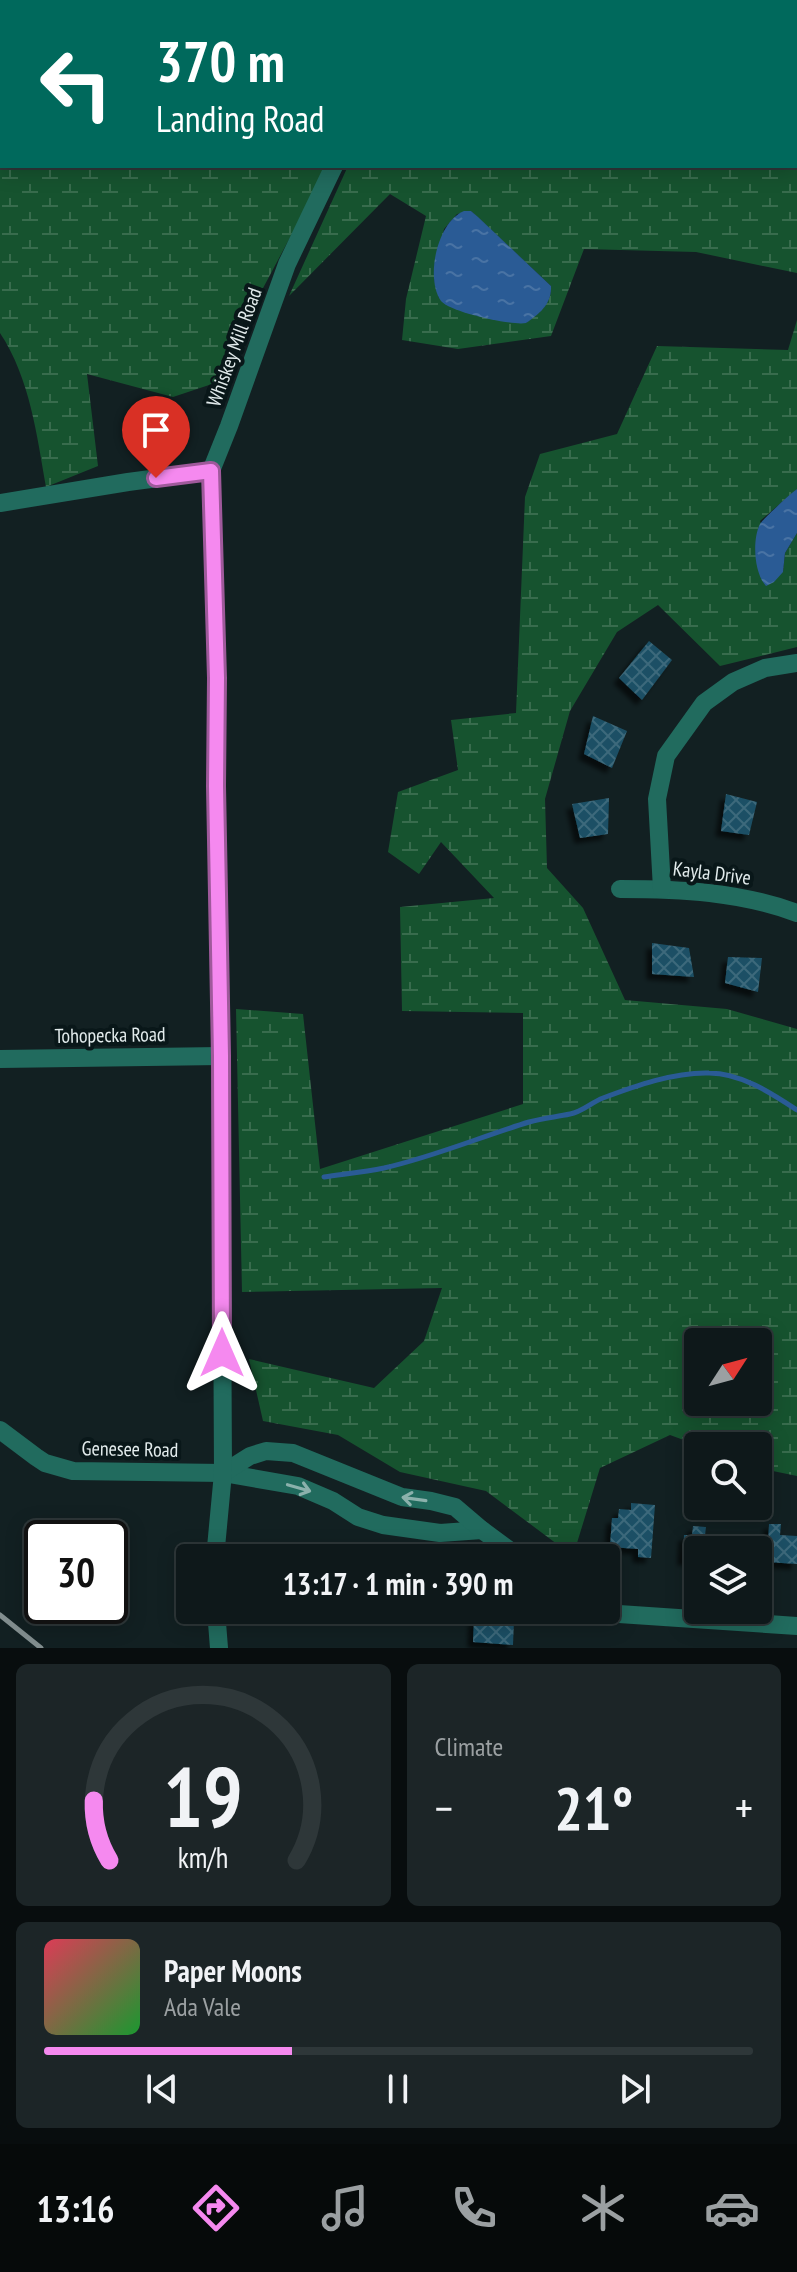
<!DOCTYPE html>
<meta charset="utf-8">
<style>
:root{--surface:#0e181a;--page:#1c2527;--text:#f1f3f6;--muted:#9ba0a2;--line:#2e3739;--accent:#f589ef}
body{margin:0;font-family:"PT Sans Narrow",sans-serif;background:var(--page);color:var(--text);height:100vh;display:flex;flex-direction:column;font-size:30px;white-space:nowrap}
*{box-sizing:border-box;margin:0}
p{font-size:26px;color:var(--muted)}
.icon{flex:none;width:44px;height:44px;fill:none;stroke:currentColor;stroke-width:2;stroke-linecap:round;stroke-linejoin:round}
.map{position:relative;height:1648px;overflow:hidden}
.panel{display:flex;flex-direction:column;gap:16px;padding:16px;background:#080d0e;flex:1}
.panel>*{flex:none}
.guide{position:absolute;left:0px;top:0px;width:798px;height:168px;box-shadow:0 4px 20px #0003,0 0 0 2px var(--line);background:#00695c;color:#fff;overflow:hidden}
.needle{width:52px;rotate:54deg}
.controls{position:absolute;left:684px;top:1328px;display:grid;gap:16px}
.controls a{display:grid;place-items:center;width:88px;height:88px;border-radius:8px;background:var(--surface);box-shadow:0 4px 20px #0003,0 0 0 2px var(--line);font-size:40px}
.speed{position:absolute;left:24px;top:1520px;display:flex;gap:16px;font-size:40px;font-weight:700;text-align:center}
.speed>*{display:grid;place-content:center;width:104px;height:104px;border-radius:50%;background:var(--surface);box-shadow:0 4px 20px #0003,0 0 0 2px var(--line);line-height:1}
.speed .limit{border:4px solid #111;border-radius:12px;background:#fff;color:#111}
.pin{position:absolute;display:grid;place-items:center;width:68px;height:68px;color:#fff;margin:-82px -34px;border-radius:50% 50% 50% 0;rotate:-45deg;box-shadow:0 0 8px #0007}
.pin .icon{rotate:45deg}
.me{position:absolute;width:88px;margin:-44px;rotate:0deg;stroke-linejoin:round;filter:drop-shadow(0 0 6px #0008)}
.turn{display:flex;align-items:center;gap:28px;height:168px;padding:0 24px;font-size:36px}
.turn .icon{width:104px;height:104px;stroke-width:2.5}
.turn b{display:block;font-size:56px;line-height:68px}
.big{font-size:60px;font-weight:700;line-height:1.1}
.panel .widget{flex:1;display:flex;flex-direction:column;justify-content:center;gap:12px;min-width:0;padding:0 28px;border-radius:12px;background:var(--page)}
.panel .dial{align-items:center;gap:0}
.dial svg{height:208px;overflow:visible;fill:none;stroke:var(--line);stroke-width:7;stroke-linecap:round;text-anchor:middle}
.dial text{fill:var(--text);stroke:none}
.song{display:flex;align-items:center;gap:24px}
.cover{width:96px;height:96px;border-radius:12px;background:linear-gradient(135deg,hsl(350 70% 55%),hsl(130 70% 35%))}
.played{height:8px;border-radius:4px;background:linear-gradient(90deg,var(--accent) 35%,var(--line) 35%)}
.keys{display:flex;justify-content:space-around;direction:ltr}
.heat{display:flex;justify-content:space-between;align-items:center;font-size:44px;direction:ltr}
.panel .tiles{flex:1;display:grid;gap:16px;grid-template-columns:1fr 1fr}
.widget:last-child{grid-column:span 2}
.trip{position:absolute;left:176px;top:1544px;width:444px;height:80px;border-radius:8px;background:var(--surface);box-shadow:0 4px 20px #0003,0 0 0 2px var(--line);font-weight:700;line-height:80px;text-align:center}
.menu{display:flex;height:128px;justify-content:space-around;align-items:center;background:#060a0a;color:var(--muted)}
.menu .icon{width:56px;height:56px}
.menu .on{color:var(--accent)}
.menu b{font-size:36px;color:var(--text)}
.map>svg:first-child{display:block}
.wetland{fill:url(#wetland-marsh);fill-rule:evenodd}
.water{fill:url(#water-ripples)}
.lines{fill:none;stroke-linecap:round;stroke-linejoin:round}
.stream{stroke:#2a5b95;stroke-width:5}
.building{fill:url(#building-cross-hatch);filter:url(#shadow)}
.minor{stroke:#216b5e;stroke-width:18}
.rail{stroke:#828e8f;stroke-width:5}
.oneway{stroke:#8bb1ac}
.route-casing{stroke:#9f599b;stroke-width:20}
.route{stroke:#f589ef;stroke-width:14}
.labels{text-anchor:middle;dominant-baseline:central;stroke-width:8;stroke-linejoin:round;paint-order:stroke}
.street-label{font-size:20px;fill:#e2ebec;stroke:#091719}
</style>
<div class="map">
<svg width="797" height="1648" viewBox="0 0 797 1648">
<defs>
<pattern id="wetland-marsh" width="20" height="14" patternUnits="userSpaceOnUse" patternTransform="scale(2)"><rect width="20" height="14" fill="#16532f"/><path d="M1 5h8M5 5V1M11 12h8M15 12V8" fill="none" stroke="#386c4d"/></pattern>
<pattern id="water-ripples" width="26" height="14" patternUnits="userSpaceOnUse" patternTransform="scale(2)"><rect width="26" height="14" fill="#2a5b95"/><path d="M2 4q2-2 4 0t4 0M15 11q2-2 4 0t4 0" fill="none" stroke="#4973a4"/></pattern>
<pattern id="building-cross-hatch" width="8" height="8" patternUnits="userSpaceOnUse" patternTransform="scale(2)"><rect width="8" height="8" fill="#1c5065"/><path d="M0 0l8 8M0 8l8-8" fill="none" stroke="#3d697b"/></pattern>
<filter id="shadow"><feDropShadow dx="-5.5" dy="5.5" stdDeviation="2" flood-color="#0009"/></filter>
</defs>
<rect width="100%" height="100%" fill="#122022"/>
<g class="wetland">
<path d="M0 0H421L419 2H2V166H328L212 384 173 397 87 374 98 466 46 487C37 436 30 378 0 333Z"/>
<path d="M451 0H797V273L696 252 584 249 551 336 458 349 402 340 406 299 426 216 390 194 289 296 348 166H796V2H450ZM471 211 551 286C552 303 539 314 526 323L439 298 434 279 444 229 457 214Z"/>
<path d="M797 320V489L760 521 783 572 785 553 797 533V647L720 666 658 605 617 632 570 711 545 799 547 868 583 908 625 1000 727 1009 797 1029V1476L758 1468V1446H700L670 1435 600 1468 573 1556 486 1491 400 1472 338 1435 263 1421 249 1359 374 1388 424 1341 442 1288 242 1292 236 1009 303 1014 320 1169 523 1104V1013L402 1011 400 907 494 898 441 842 419 874 388 852 398 792 458 770 451 720 516 713 525 497 540 454 617 434 657 346 788 350ZM698 1342H758V1402H698Z"/>
</g>
<g class="water">
<path d="M464 211H471L478 217 551 286C552 304 539 314 526 323 512 326 450 312 441 301 425 278 437 222 464 211Z"/>
<path d="M797 489V533L785 553 783 572 774 582 766 586C754 573 752 540 760 524 762 520 791 493 797 489Z"/>
</g>
<g class="lines">
<path class="stream" d="M324 1177C344 1174 364 1172 384 1168 433 1157 480 1137 529 1122 543 1118 556 1117 570 1114 582 1112 592 1102 603 1098 635 1086 674 1072 709 1073 741 1073 771 1093 797 1110"/>
</g>
<g class="building">
<path d="M649 641 672 660 642 700 619 678Z"/>
<path d="M593 716 627 731 612 768 584 754Z"/>
<path d="M726 794 757 802 749 835 721 831Z"/>
<path d="M609 798 608 834 580 838 572 804Z"/>
<path d="M652 943 689 948 694 977 652 974Z"/>
<path d="M728 957 762 958 758 992 725 983Z"/>
<path d="M631 1503 655 1505 651 1558 638 1557V1549L610 1547 612 1518H618L619 1509 631 1510Z"/>
<path d="M769 1524H781L780 1535 797 1536V1564L767 1562Z"/>
<path d="M693 1526 706 1527 705 1535 725 1536 724 1550H698V1560H683L684 1535H692Z"/>
<path d="M474 1619 514 1620 513 1645 473 1642Z"/>
</g>
<g class="lines">
<g class="minor">
<path d="M433 2 434 0"/>
<path d="M0 503 128 482 211 471"/>
<path d="M620 889C681 889 740 892 797 913"/>
<path d="M662 889 657 799 666 756 704 703 733 682 765 668 797 663"/>
<path d="M0 1059 221 1056"/>
<path d="M0 1430 36 1457 45 1463 73 1471 223 1473 298 1486 333 1501 358 1517 383 1525 440 1533 482 1530"/>
<path d="M223 1473 250 1456 266 1451 293 1453 402 1497 431 1501 455 1507 482 1530 520 1558"/>
<path d="M215 1558 223 1473 221 1056 216 786 217 678 211 471 229 426 287 264 334 166"/>
<path d="M216 1610 219 1648"/>
<path d="M599 1610 604 1613 797 1626"/>
</g>
<path class="rail" d="M0 1615 41 1648"/>
</g>
<defs><path id="oneway-shaft" d="M-6 0H5M1.5-3L5.5 0L1.5 3" fill="none" stroke-width="1.6" stroke-linecap="round" stroke-linejoin="round" transform="scale(2)"/></defs>
<g class="oneway">
<use href="#oneway-shaft" transform="translate(299 1488) rotate(16)"/>
<use href="#oneway-shaft" transform="translate(414 1499) rotate(-172)"/>
</g>
<g class="lines">
<g class="route-casing">
<path id="route" d="M156 478 211 471 217 678 216 786 221 1056 222 1353"/>
</g>
<use href="#route" class="route"/>
</g>
<g class="labels">
<g class="street-label">
<text transform="translate(234 347) rotate(-70)">Whiskey Mill Road</text>
<text transform="translate(712 873) rotate(7)">Kayla Drive</text>
<text transform="translate(110 1035) rotate(-1)">Tohopecka Road</text>
<text transform="translate(130 1449) rotate(1)">Genesee Road</text>
</g>
</g>
</svg>
<div class="controls">
<a><svg class="needle" viewBox="-14 -14 28 28"><path d="M0-13l5 13h-10z" fill="#e53935"/><path d="M0 13l5-13h-10z" fill="#9ba0a2"/></svg></a>
<a><svg class="icon" aria-label="search" viewBox="0 0 24 24"><circle cx="10" cy="10" r="6"/><path d="M15 15l6 6"/></svg></a>
<a><svg class="icon" aria-label="layers" viewBox="0 0 24 24"><path d="M12 4l9 5-9 5-9-5zM3 14l9 5 9-5"/></svg></a>
</div>
<div class="speed"><div class="limit">30</div></div>
<div class="pin" style="left:156px;top:478px;background:#d93025"><svg class="icon" aria-label="arrive" viewBox="0 0 24 24"><path d="M6 21V4h12l-3 4 3 4H6"/></svg></div>
<svg class="me" style="left:222px;top:1353px" viewBox="-20 -20 40 40"><path d="M0-17L14 15 0 8-14 15z" fill="#f589ef" stroke="#fff" stroke-width="4"/></svg>
<div class="trip">13:17 · 1 min · 390 m</div>
<div class="guide">
<div class="turn"><svg class="icon" aria-label="left" viewBox="0 0 24 24"><path d="M17 20v-9H6M10 6l-5 5 5 5"/></svg><div><b>370 m</b>Landing Road</div></div>
</div>
</div>
<section class="panel">
<div class="tiles">
<div class="widget dial"><svg viewBox="0 0 100 80">
<path d="M14 69A42 42 0 1 1 86 69"/>
<path d="M14 69A42 42 0 0 1 8 46" stroke="#f589ef"/>
<text x="50" y="56" font-size="32" font-weight="700">19</text>
<text x="50" y="72" font-size="11">km/h</text>
</svg></div>
<div class="widget"><p>Climate</p>
<div class="heat"><a>−</a><b class="big">21°</b><a>+</a></div>
</div>
<div class="widget">
<div class="song"><i class="cover"></i><div><b>Paper Moons</b><p>Ada Vale</p></div></div>
<div class="played"></div>
<div class="keys"><svg class="icon" aria-label="previous" viewBox="0 0 24 24"><path d="M18 5L8 12l10 7zM5 5v14"/></svg><svg class="icon" aria-label="pause" viewBox="0 0 24 24"><path d="M8 5v14M16 5v14"/></svg><svg class="icon" aria-label="next" viewBox="0 0 24 24"><path d="M6 5l10 7-10 7zM19 5v14"/></svg></div>
</div>
</div>
</section>
<nav class="menu">
<b>13:16</b>
<svg class="icon on" aria-label="directions" viewBox="0 0 24 24"><path d="M12 3l9 9-9 9-9-9zM9 14v-3h6M13 9l2 2-2 2"/></svg>
<svg class="icon" aria-label="music" viewBox="0 0 24 24"><path d="M9 18V5l10-2v13"/><circle cx="6" cy="18" r="3"/><circle cx="16" cy="16" r="3"/></svg>
<svg class="icon" aria-label="phone" viewBox="0 0 24 24"><path d="M5 4h4l2 5-3 2q2 4 5 5l2-3 5 2v4C11 20 4 13 5 4z"/></svg>
<svg class="icon" aria-label="climate" viewBox="0 0 24 24"><path d="M12 3v18M4 7l16 10M4 17L20 7"/></svg>
<svg class="icon" aria-label="car" viewBox="0 0 24 24"><path d="M5 17H2v-5l4-1 3-4h7l3 4 3 1v5h-3M9 17h6M6 11h13"/><circle cx="7" cy="17" r="2"/><circle cx="17" cy="17" r="2"/></svg>
</nav>
